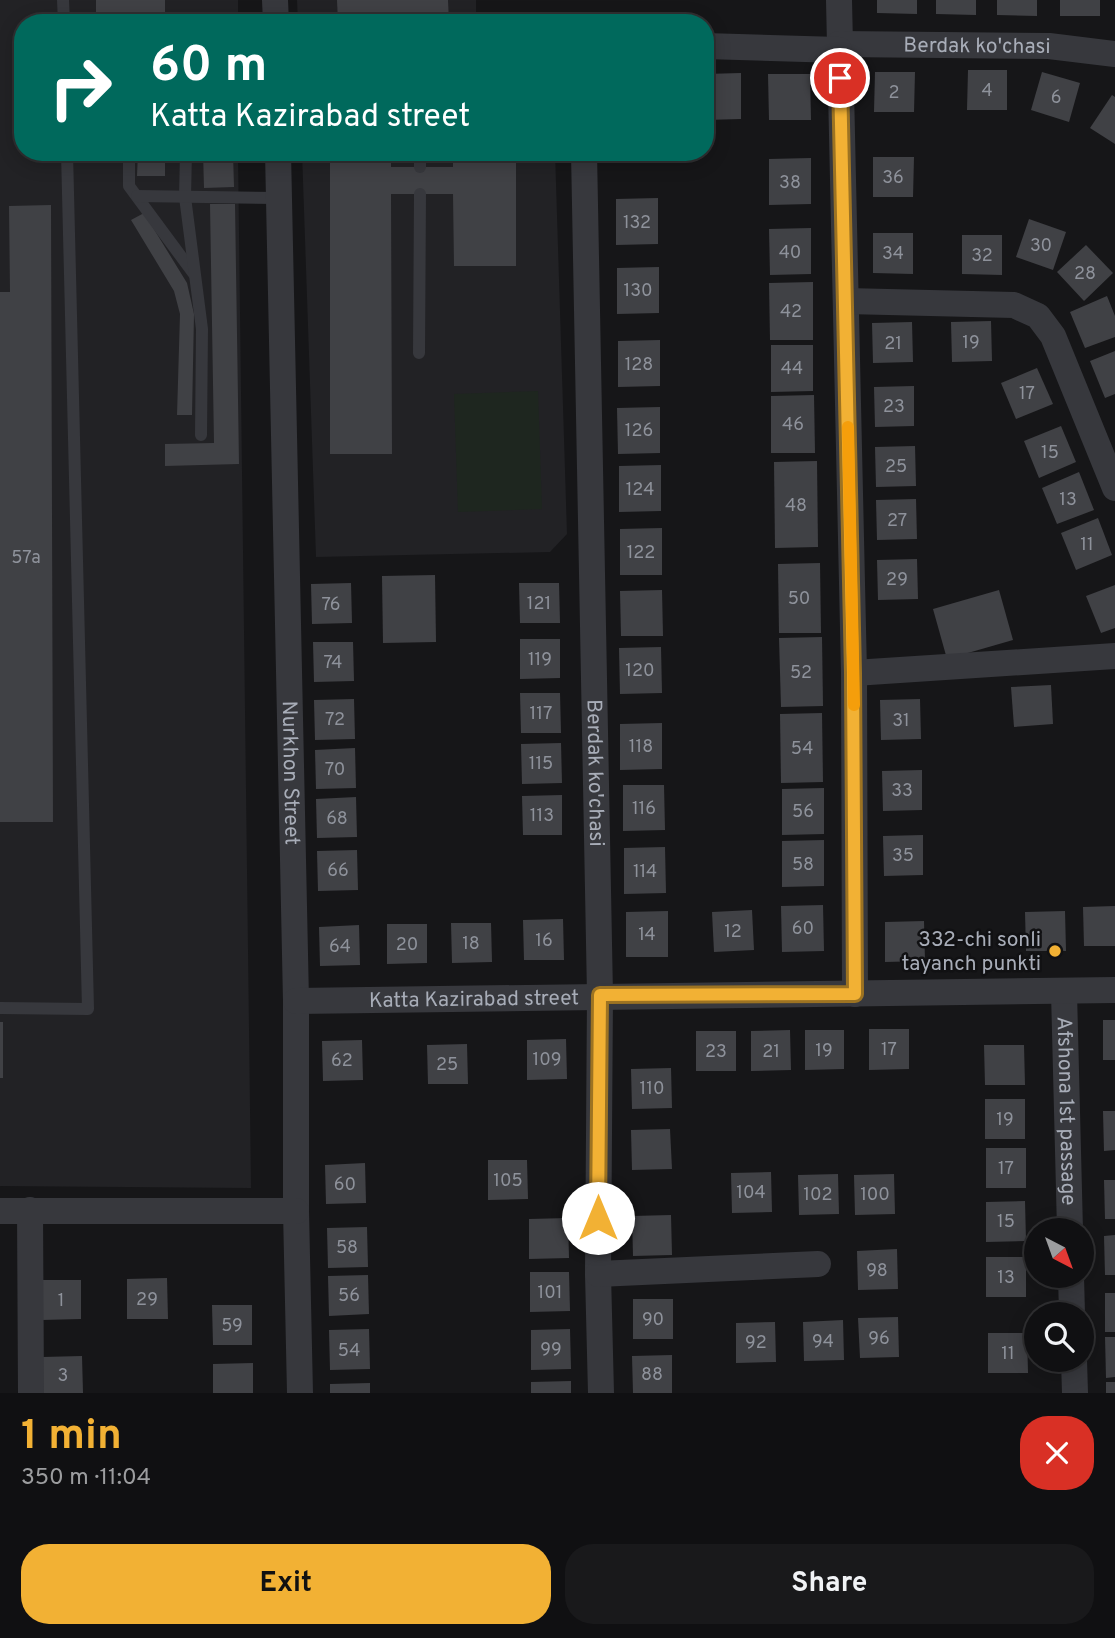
<!DOCTYPE html>
<meta charset="utf-8">
<style>
:root{--surface:#101012;--page:#19191b;--text:#f1f3f6;--muted:#9c9d9f;--line:#303032;--accent:#f2b134}
body{margin:0;font-family:Overpass,sans-serif;background:var(--page);color:var(--text);height:100vh;display:flex;flex-direction:column;font-size:26px;white-space:nowrap}
*{box-sizing:border-box;margin:0}
p{font-size:23px;color:var(--muted)}
.icon{flex:none;width:38px;height:38px;fill:none;stroke:currentColor;stroke-width:2;stroke-linecap:round;stroke-linejoin:round}
.map{position:relative;height:1393px;overflow:hidden}
.details{display:flex;flex-direction:column;background:var(--surface);flex:1}
.details>*{flex:none}
.guide{position:absolute;left:14px;top:14px;width:700px;height:147px;border-radius:28px;box-shadow:0 4px 18px #0003,0 0 0 2px var(--line);background:#00695c;color:#fff;overflow:hidden}
.needle{width:46px;rotate:139deg}
.buttons{position:absolute;left:1024px;top:1218px;display:grid;gap:14px}
.buttons a{display:grid;place-items:center;width:70px;height:70px;border-radius:50%;background:var(--surface);box-shadow:0 4px 18px #0003,0 0 0 2px var(--line);font-size:35px}
.pin{position:absolute;display:grid;place-items:center;width:60px;height:60px;color:#fff;margin:-30px;border:4px solid #fff;border-radius:50%;box-shadow:0 2px 7px #0007}
.me{position:absolute;width:77px;margin:-38px;rotate:0deg;stroke-linejoin:round;filter:drop-shadow(0 0 5px #0008)}
.turn{display:flex;align-items:center;gap:24px;height:147px;padding:0 21px;font-size:32px}
.turn .icon{width:91px;height:91px;stroke-width:2.5}
.turn b{display:block;font-size:49px;line-height:60px}
.round{display:grid;place-items:center;flex:none;width:74px;height:74px;border-radius:28px;background:var(--page)}
.head{display:flex;align-items:center;justify-content:space-between;height:119px;padding:0 21px}
h1{font-size:42px;font-weight:700;line-height:52px;color:var(--accent)}
.action{display:flex;gap:14px;margin-top:auto;padding:14px 21px}
.action a{flex:1;height:80px;border-radius:28px;background:var(--accent);color:#111;font-size:28px;font-weight:700;line-height:80px;text-align:center}
.action a+a{background:var(--page);color:var(--text)}
.map>svg:first-child{display:block}
.built{fill:#222225}
.green{fill:#1e261f}
.building{fill:#404145}
.lines{fill:none;stroke-linecap:round;stroke-linejoin:round}
.lane{stroke:#37383d;stroke-width:12}
.street{stroke:#37383d;stroke-width:26}
.route-casing{stroke:#9d7322;stroke-width:18}
.route{stroke:#f2b134;stroke-width:12}
.slow{stroke:#f59e0b;stroke-width:12}
.poi-dot{fill:#f2b134;stroke:#111113;stroke-width:2.5}
.labels{text-anchor:middle;stroke-width:5;stroke-linejoin:round;paint-order:stroke}
.number-label{font-size:18px;fill:#8e929b}
.street-label{font-size:21px;fill:#a8adb8;stroke:#111113}
.poi-label{font-size:21px;fill:#a8adb8;stroke:#111113;text-anchor:end}
</style>
<div class="map">
<svg width="1115" height="1393" viewBox="0 0 1115 1393">
<rect width="100%" height="100%" fill="#161618"/>
<!-- built -->
<g class="built">
<polygon points="0,0 238,0 238,23 23,23 23,152 238,152 251,1188 0,1186"/>
<polygon points="297,0 476,0 476,18 551,17 551,23 298,23"/>
<polygon points="302,152 555,152 567,534 550,552 316,557"/>
</g>
<!-- green -->
<polygon class="green" points="538,391 542,509 458,512 454,394"/>
<!-- building -->
<g class="building">
<rect x="96" y="0" width="69" height="23"/>
<polygon points="337,0 448,0 449,23 338,23"/>
<polygon points="877,0 917,0 917,14 877,13"/>
<polygon points="936,0 976,0 976,15 936,14"/>
<polygon points="997,0 1037,0 1037,16 997,15"/>
<rect x="1060" y="0" width="40" height="16"/>
<polygon points="968,70 1007,70 1007,110 967,110"/>
<polygon points="875,72 915,72 914,112 874,112"/>
<polygon points="1042,72 1080,83 1069,122 1031,110"/>
<polygon points="741,73 741,119 705,120 705,74"/>
<polygon points="768,74 810,74 811,120 769,120"/>
<polygon points="1112,95 1115,97 1115,144 1090,128"/>
<polygon points="138,152 165,152 165,176 137,176"/>
<polygon points="203,152 233,152 234,187 204,188"/>
<polygon points="330,152 391,152 391,167 453,167 453,152 516,152 516,266 454,266 453,194 391,194 392,454 330,454"/>
<polygon points="873,157 914,157 913,197 873,197"/>
<polygon points="811,158 811,204 769,205 769,159"/>
<polygon points="658,198 658,244 616,245 616,199"/>
<polygon points="210,204 235,204 239,464 165,466 165,444 214,443"/>
<polygon points="51,205 53,822 0,822 0,292 10,292 9,206"/>
<polygon points="144,213 187,283 194,314 192,415 177,415 180,314 174,291 131,220"/>
<polygon points="1029,219 1066,232 1053,270 1016,257"/>
<polygon points="811,228 811,274 770,275 769,229"/>
<polygon points="873,233 913,233 913,274 873,273"/>
<polygon points="962,235 1002,235 1002,275 962,274"/>
<polygon points="1086,245 1113,273 1084,301 1057,272"/>
<polygon points="659,267 659,313 617,314 617,268"/>
<polygon points="813,282 813,340 770,340 769,283"/>
<polygon points="1107,296 1115,316 1115,337 1085,348 1070,312"/>
<polygon points="991,321 992,361 952,362 951,322"/>
<polygon points="912,322 913,362 873,363 872,323"/>
<polygon points="660,340 660,386 618,387 618,341"/>
<polygon points="771,345 813,345 813,391 771,392"/>
<polygon points="1115,351 1115,394 1105,398 1090,361"/>
<polygon points="1037,368 1053,404 1016,419 1001,383"/>
<polygon points="914,386 914,426 875,427 874,387"/>
<polygon points="814,395 815,453 771,453 771,396"/>
<polygon points="660,407 660,453 618,454 617,408"/>
<polygon points="1061,426 1076,462 1039,478 1024,441"/>
<polygon points="915,446 916,486 876,487 875,447"/>
<polygon points="817,461 818,547 775,548 774,462"/>
<polygon points="661,465 661,511 619,512 619,466"/>
<polygon points="1079,472 1094,510 1057,524 1042,488"/>
<polygon points="916,499 917,539 877,540 876,500"/>
<polygon points="1098,518 1112,555 1076,570 1061,533"/>
<polygon points="662,528 662,575 620,575 620,529"/>
<polygon points="917,559 918,599 878,600 877,560"/>
<polygon points="820,563 821,633 779,633 778,564"/>
<polygon points="435,575 436,642 383,643 382,576"/>
<polygon points="351,583 352,623 312,624 311,584"/>
<polygon points="519,583 559,583 560,623 520,623"/>
<polygon points="1115,585 1115,628 1101,633 1086,596"/>
<polygon points="662,590 663,636 621,636 620,591"/>
<polygon points="999,590 1013,640 947,659 933,609"/>
<polygon points="822,637 823,706 781,707 779,638"/>
<polygon points="520,639 560,639 560,678 520,679"/>
<polygon points="313,642 353,642 354,681 314,682"/>
<polygon points="661,647 662,693 620,694 619,648"/>
<polygon points="1051,685 1053,724 1014,727 1011,687"/>
<polygon points="520,693 560,693 561,733 521,733"/>
<polygon points="354,699 355,739 315,740 314,700"/>
<polygon points="920,699 921,739 881,740 880,700"/>
<polygon points="822,713 823,782 781,783 780,714"/>
<polygon points="662,723 662,769 620,770 620,724"/>
<polygon points="561,743 562,783 522,784 521,744"/>
<polygon points="355,748 356,788 316,789 315,750"/>
<polygon points="922,770 922,810 883,811 882,771"/>
<polygon points="623,785 664,785 665,830 623,831"/>
<polygon points="824,788 824,834 782,835 782,789"/>
<polygon points="562,795 562,835 523,835 522,796"/>
<polygon points="356,797 357,837 317,838 316,799"/>
<polygon points="923,835 923,875 884,876 883,836"/>
<polygon points="824,840 824,886 782,887 782,841"/>
<polygon points="665,847 666,893 624,894 624,848"/>
<polygon points="357,850 358,890 318,891 317,851"/>
<polygon points="823,905 824,951 782,952 781,906"/>
<polygon points="1115,906 1115,946 1084,946 1083,907"/>
<polygon points="752,910 754,950 714,952 712,912"/>
<polygon points="668,911 668,957 626,957 626,912"/>
<polygon points="1065,911 1066,951 1026,951 1025,912"/>
<polygon points="563,919 564,960 524,960 523,920"/>
<polygon points="924,921 925,961 885,962 885,922"/>
<polygon points="451,923 491,923 492,962 452,963"/>
<polygon points="387,924 427,924 427,963 387,964"/>
<polygon points="359,925 360,965 320,966 319,927"/>
<rect x="1103" y="1020" width="12" height="40"/>
<rect x="0" y="1022" width="3" height="56"/>
<polygon points="869,1029 909,1029 909,1069 869,1070"/>
<polygon points="790,1030 791,1070 751,1071 751,1031"/>
<polygon points="805,1030 844,1030 844,1069 805,1070"/>
<rect x="696" y="1031" width="40" height="40"/>
<polygon points="566,1039 567,1079 527,1080 527,1040"/>
<polygon points="362,1040 363,1080 323,1081 322,1041"/>
<polygon points="467,1044 468,1084 428,1084 427,1045"/>
<polygon points="984,1045 1024,1045 1025,1085 985,1085"/>
<polygon points="671,1068 672,1108 632,1109 631,1069"/>
<rect x="985" y="1099" width="40" height="40"/>
<polygon points="1103,1111 1115,1111 1115,1150 1104,1151"/>
<polygon points="670,1129 672,1169 632,1170 631,1130"/>
<rect x="986" y="1148" width="40" height="40"/>
<polygon points="488,1160 527,1160 528,1199 488,1200"/>
<polygon points="365,1163 366,1203 326,1204 325,1165"/>
<polygon points="771,1172 772,1212 732,1213 731,1173"/>
<polygon points="838,1174 839,1214 799,1215 798,1175"/>
<polygon points="894,1174 895,1214 855,1215 854,1175"/>
<polygon points="1104,1180 1115,1180 1115,1219 1105,1219"/>
<polygon points="1025,1201 1026,1241 986,1242 986,1202"/>
<polygon points="671,1215 672,1255 633,1256 632,1216"/>
<polygon points="568,1218 569,1258 529,1259 529,1219"/>
<polygon points="367,1227 368,1267 328,1268 327,1228"/>
<polygon points="1115,1235 1115,1275 1105,1275 1104,1236"/>
<polygon points="897,1249 898,1289 858,1290 857,1251"/>
<rect x="986" y="1257" width="40" height="40"/>
<polygon points="530,1272 569,1272 570,1311 530,1312"/>
<polygon points="368,1275 369,1314 329,1316 328,1276"/>
<polygon points="167,1278 168,1319 127,1319 127,1279"/>
<polygon points="41,1280 81,1280 81,1319 42,1320"/>
<rect x="1105" y="1293" width="10" height="39"/>
<rect x="633" y="1299" width="40" height="40"/>
<polygon points="212,1305 252,1305 252,1345 213,1345"/>
<polygon points="898,1317 899,1357 860,1358 858,1318"/>
<polygon points="843,1320 844,1360 804,1361 803,1322"/>
<polygon points="775,1322 776,1362 736,1363 736,1323"/>
<polygon points="369,1329 370,1369 330,1370 329,1330"/>
<polygon points="570,1329 571,1369 531,1370 531,1330"/>
<polygon points="988,1333 1027,1333 1028,1373 988,1373"/>
<polygon points="1105,1337 1115,1337 1115,1377 1106,1378"/>
<polygon points="672,1355 672,1393 633,1393 632,1356"/>
<polygon points="82,1356 83,1393 43,1393 42,1357"/>
<polygon points="253,1363 253,1393 213,1393 213,1364"/>
<polygon points="571,1381 571,1393 531,1393 531,1382"/>
<rect x="1106" y="1382" width="9" height="11"/>
<polygon points="370,1383 370,1393 330,1393 330,1384"/>
</g>
<g class="lines">
<!-- lane -->
<g class="lane">
<polyline points="63,0 64,23"/>
<polyline points="129,152 129,186 194,274"/>
<polyline points="186,152 185,197 202,329 201,435"/>
<polyline points="420,167 420,152"/>
<polyline points="137,196 278,198"/>
<polyline points="419,353 420,194"/>
<polyline points="0,1008 88,1009 67,152"/>
</g>
<!-- street -->
<g class="street">
<polyline points="275,0 276,23"/>
<polyline points="839,0 854,673 855,994"/>
<path id="s1" d="M 839,44 L 1049,46 L 1115,54"/>
<polyline points="705,46 839,50"/>
<path id="s2" d="M 278,152 L 296,1001 L 296,1211 L 300,1393"/>
<path id="s3" d="M 584,152 L 600,995 L 598,1274 L 601,1393"/>
<polyline points="846,301 1014,305 1038,316 1053,336 1115,488"/>
<polyline points="854,673 1115,656"/>
<path id="s4" d="M 1064,992 L 1070,1230"/>
<path id="s5" d="M 296,1001 L 1115,990"/>
<polyline points="30,1210 31,1393"/>
<polyline points="0,1211 296,1211"/>
<polyline points="598,1274 818,1264"/>
<polyline points="1071,1276 1072,1314"/>
<polyline points="1074,1360 1075,1393"/>
</g>
</g>
<g class="lines">
<defs>
<polyline id="route" points="598,1218 600,995 855,994 853,673 840,78"/>
</defs>
<!-- route casing -->
<use href="#route" class="route-casing"/>
<!-- route -->
<use href="#route" class="route"/>
<!-- slow -->
<polyline class="slow" points="848,427 854,705"/>
</g>
<!-- markers -->
<circle class="poi-dot" cx="1055" cy="951" r="7"/>
<g class="labels">
<!-- number labels -->
<g class="number-label">
<text x="987" y="96">4</text>
<text x="894" y="98">2</text>
<text x="1056" y="103">6</text>
<text x="893" y="183">36</text>
<text x="790" y="188">38</text>
<text x="637" y="228">132</text>
<text x="1041" y="251">30</text>
<text x="790" y="258">40</text>
<text x="893" y="259">34</text>
<text x="982" y="261">32</text>
<text x="1085" y="279">28</text>
<text x="638" y="296">130</text>
<text x="791" y="317">42</text>
<text x="971" y="348">19</text>
<text x="893" y="349">21</text>
<text x="639" y="370">128</text>
<text x="792" y="374">44</text>
<text x="1027" y="399">17</text>
<text x="894" y="412">23</text>
<text x="793" y="430">46</text>
<text x="639" y="436">126</text>
<text x="1050" y="458">15</text>
<text x="896" y="472">25</text>
<text x="640" y="495">124</text>
<text x="1068" y="505">13</text>
<text x="796" y="511">48</text>
<text x="897" y="526">27</text>
<text x="1087" y="550">11</text>
<text x="641" y="558">122</text>
<text x="26" y="563">57а</text>
<text x="897" y="585">29</text>
<text x="799" y="604">50</text>
<text x="539" y="609">121</text>
<text x="331" y="610">76</text>
<text x="540" y="665">119</text>
<text x="333" y="668">74</text>
<text x="640" y="676">120</text>
<text x="801" y="678">52</text>
<text x="541" y="719">117</text>
<text x="335" y="725">72</text>
<text x="901" y="726">31</text>
<text x="641" y="752">118</text>
<text x="802" y="754">54</text>
<text x="541" y="769">115</text>
<text x="335" y="775">70</text>
<text x="902" y="796">33</text>
<text x="644" y="814">116</text>
<text x="803" y="817">56</text>
<text x="542" y="821">113</text>
<text x="337" y="824">68</text>
<text x="903" y="861">35</text>
<text x="803" y="870">58</text>
<text x="338" y="876">66</text>
<text x="645" y="877">114</text>
<text x="803" y="934">60</text>
<text x="733" y="937">12</text>
<text x="647" y="940">14</text>
<text x="544" y="946">16</text>
<text x="471" y="949">18</text>
<text x="407" y="950">20</text>
<text x="340" y="952">64</text>
<text x="889" y="1055">17</text>
<text x="824" y="1056">19</text>
<text x="716" y="1057">23</text>
<text x="771" y="1057">21</text>
<text x="547" y="1065">109</text>
<text x="342" y="1066">62</text>
<text x="447" y="1070">25</text>
<text x="652" y="1094">110</text>
<text x="1005" y="1125">19</text>
<text x="1006" y="1174">17</text>
<text x="508" y="1186">105</text>
<text x="345" y="1190">60</text>
<text x="751" y="1198">104</text>
<text x="818" y="1200">102</text>
<text x="875" y="1200">100</text>
<text x="1006" y="1227">15</text>
<text x="347" y="1253">58</text>
<text x="877" y="1276">98</text>
<text x="1006" y="1283">13</text>
<text x="550" y="1298">101</text>
<text x="349" y="1301">56</text>
<text x="147" y="1305">29</text>
<text x="61" y="1306">1</text>
<text x="653" y="1325">90</text>
<text x="232" y="1331">59</text>
<text x="879" y="1344">96</text>
<text x="823" y="1347">94</text>
<text x="756" y="1348">92</text>
<text x="551" y="1355">99</text>
<text x="349" y="1356">54</text>
<text x="1008" y="1359">11</text>
<text x="652" y="1380">88</text>
<text x="63" y="1381">3</text>
</g>
<!-- street labels -->
<g class="street-label">
<text dy="7" stroke="none"><textPath href="#s1" startOffset="138">Berdak ko'chasi</textPath></text>
<text dy="7" stroke="none"><textPath href="#s2" startOffset="621">Nurkhon Street</textPath></text>
<text dy="7" stroke="none"><textPath href="#s3" startOffset="621">Berdak ko'chasi</textPath></text>
<text dy="7" stroke="none"><textPath href="#s5" startOffset="178">Katta Kazirabad street</textPath></text>
<text dy="7" stroke="none"><textPath href="#s4" startOffset="119">Afshona 1st passage</textPath></text>
</g>
<!-- poi labels -->
<g class="poi-label">
<text x="1041" y="946">332-chi sonli<tspan x="1041" dy="24">tayanch punkti</tspan></text>
</g>
</g>
</svg>
<div class="buttons">
<a><svg class="needle" viewBox="-14 -14 28 28"><path d="M0-13l5 13h-10z" fill="#e53935"/><path d="M0 13l5-13h-10z" fill="#9c9d9f"/></svg></a>
<a><svg class="icon" aria-label="search" viewBox="0 0 24 24"><circle cx="10" cy="10" r="6"/><path d="M15 15l6 6"/></svg></a>
</div>
<div class="pin" style="left:840px;top:78px;background:#d93025"><svg class="icon" aria-label="arrive" viewBox="0 0 24 24"><path d="M6 21V4h12l-3 4 3 4H6"/></svg></div>
<svg class="me" style="left:598px;top:1218px" viewBox="-20 -20 40 40"><circle r="19" fill="#fff"/><path d="M0-13L10 11 0 6-10 11z" fill="#f2b134"/></svg>
<div class="guide">
<div class="turn"><svg class="icon" aria-label="right" viewBox="0 0 24 24"><path d="M7 20v-9h11M14 6l5 5-5 5"/></svg><div><b>60 m</b>Katta Kazirabad street</div></div>
</div>
</div>
<section class="details">
<div class="head"><div><h1>1 min</h1><p>350 m · 11:04</p></div><a class="round" style="background:#d93025;color:#fff"><svg class="icon" aria-label="close" viewBox="0 0 24 24"><path d="M6 6l12 12M18 6L6 18"/></svg></a></div>
<div class="action"><a>Exit</a><a>Share</a></div>
</section>
